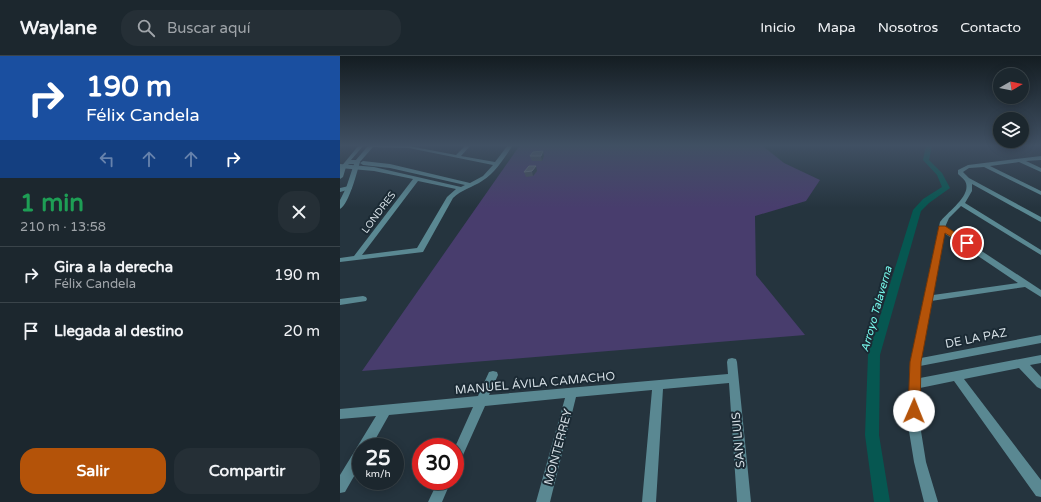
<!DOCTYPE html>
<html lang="es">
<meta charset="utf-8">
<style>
:root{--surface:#1c272e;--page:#252f36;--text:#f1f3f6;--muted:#a0a5aa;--line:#3a444a;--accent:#b45309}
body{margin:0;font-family:"Varela Round",sans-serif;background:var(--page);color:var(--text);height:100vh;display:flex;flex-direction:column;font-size:15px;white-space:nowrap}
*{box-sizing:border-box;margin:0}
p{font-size:13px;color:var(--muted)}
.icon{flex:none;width:22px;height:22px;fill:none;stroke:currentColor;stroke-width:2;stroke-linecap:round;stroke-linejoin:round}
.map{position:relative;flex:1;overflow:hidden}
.details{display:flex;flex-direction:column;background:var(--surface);width:340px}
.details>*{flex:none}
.banner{background:#1a4fa0;color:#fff;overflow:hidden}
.needle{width:26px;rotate:81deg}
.tools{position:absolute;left:653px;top:12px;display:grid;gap:8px}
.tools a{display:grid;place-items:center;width:36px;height:36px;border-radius:50%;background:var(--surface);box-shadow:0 2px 10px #0003,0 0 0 1px var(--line);font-size:20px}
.speed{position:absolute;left:12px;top:382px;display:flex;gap:8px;font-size:20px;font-weight:700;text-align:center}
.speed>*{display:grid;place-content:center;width:52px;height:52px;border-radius:50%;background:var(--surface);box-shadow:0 2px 10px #0003,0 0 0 1px var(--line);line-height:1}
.speed small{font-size:10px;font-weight:400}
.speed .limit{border:6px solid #d22;background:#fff;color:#111}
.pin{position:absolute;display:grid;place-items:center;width:34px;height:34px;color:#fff;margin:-17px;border:2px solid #fff;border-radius:50%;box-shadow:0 1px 4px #0007}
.me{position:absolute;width:44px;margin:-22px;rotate:1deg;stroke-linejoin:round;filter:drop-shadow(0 0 3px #0008)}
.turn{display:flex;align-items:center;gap:14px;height:84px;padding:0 20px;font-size:18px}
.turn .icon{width:52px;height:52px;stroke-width:2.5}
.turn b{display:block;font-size:28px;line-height:34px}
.lanes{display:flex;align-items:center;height:38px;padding:0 20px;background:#0003;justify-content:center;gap:20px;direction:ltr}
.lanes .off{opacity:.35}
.round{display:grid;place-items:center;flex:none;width:42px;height:42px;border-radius:16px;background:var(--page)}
.summary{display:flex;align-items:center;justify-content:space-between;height:68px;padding:0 20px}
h1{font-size:24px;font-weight:700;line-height:30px;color:#1e9e55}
.cta{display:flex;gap:8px;margin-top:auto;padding:8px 20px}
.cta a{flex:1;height:46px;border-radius:16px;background:var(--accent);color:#fff;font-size:16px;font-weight:700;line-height:46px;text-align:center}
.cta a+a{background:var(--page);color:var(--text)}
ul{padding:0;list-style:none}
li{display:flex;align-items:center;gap:12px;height:56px;padding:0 20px;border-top:1px solid var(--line)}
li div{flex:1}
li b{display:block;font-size:15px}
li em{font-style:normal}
header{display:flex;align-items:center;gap:24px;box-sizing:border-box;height:56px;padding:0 20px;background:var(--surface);border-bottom:1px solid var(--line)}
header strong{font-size:19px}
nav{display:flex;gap:22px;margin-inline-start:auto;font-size:14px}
.search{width:280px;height:36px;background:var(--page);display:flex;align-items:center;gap:10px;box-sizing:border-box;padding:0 14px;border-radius:16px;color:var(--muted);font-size:15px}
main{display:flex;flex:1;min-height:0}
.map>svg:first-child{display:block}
.green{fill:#483d6d}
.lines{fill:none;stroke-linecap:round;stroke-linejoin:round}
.canal{fill:#065751;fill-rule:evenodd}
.minor{fill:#5a8892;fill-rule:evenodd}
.tertiary{fill:#5a8892;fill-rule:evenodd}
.wall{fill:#484e5c}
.shaded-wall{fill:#333d4a}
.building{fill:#575d6b;stroke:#6a727e}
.route{fill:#b45309;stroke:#753606}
.labels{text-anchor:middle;stroke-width:4;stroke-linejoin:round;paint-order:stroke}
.street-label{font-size:10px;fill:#d4dee4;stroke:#1b2a34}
.water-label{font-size:11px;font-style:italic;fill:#78faed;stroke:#1b2a34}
.near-street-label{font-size:12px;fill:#d4dee4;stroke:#1b2a34}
</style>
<header>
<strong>Waylane</strong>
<div class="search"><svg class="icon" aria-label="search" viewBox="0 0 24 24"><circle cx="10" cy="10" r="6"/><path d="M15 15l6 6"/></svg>Buscar aquí</div>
<nav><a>Inicio</a><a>Mapa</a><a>Nosotros</a><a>Contacto</a></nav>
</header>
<main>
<section class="details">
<div class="banner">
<div class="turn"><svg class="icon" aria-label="right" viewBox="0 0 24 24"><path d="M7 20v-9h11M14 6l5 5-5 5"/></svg><div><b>190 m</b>Félix Candela</div></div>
<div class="lanes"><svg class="icon off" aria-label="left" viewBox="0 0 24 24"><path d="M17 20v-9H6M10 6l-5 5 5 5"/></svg><svg class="icon off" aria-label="ahead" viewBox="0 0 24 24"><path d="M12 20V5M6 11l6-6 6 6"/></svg><svg class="icon off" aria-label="ahead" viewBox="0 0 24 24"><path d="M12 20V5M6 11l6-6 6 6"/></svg><svg class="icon" aria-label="right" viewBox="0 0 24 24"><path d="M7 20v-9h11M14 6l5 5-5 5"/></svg></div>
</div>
<div class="summary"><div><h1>1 min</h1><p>210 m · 13:58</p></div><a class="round"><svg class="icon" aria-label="close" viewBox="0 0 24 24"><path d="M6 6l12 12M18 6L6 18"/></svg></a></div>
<ul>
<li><svg class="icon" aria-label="right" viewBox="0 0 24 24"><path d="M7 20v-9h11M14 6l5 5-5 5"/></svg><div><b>Gira a la derecha</b><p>Félix Candela</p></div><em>190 m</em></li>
<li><svg class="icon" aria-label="arrive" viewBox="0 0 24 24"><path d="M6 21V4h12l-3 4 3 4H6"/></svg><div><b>Llegada al destino</b></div><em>20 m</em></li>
</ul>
<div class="cta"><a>Salir</a><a>Compartir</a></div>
</section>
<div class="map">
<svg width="701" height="446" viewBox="0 0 701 446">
<rect width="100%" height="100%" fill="#25343e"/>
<!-- green -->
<polygon class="green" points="180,89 425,89 424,91 444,107 480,124 466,145 415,160 416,219 465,279 22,315"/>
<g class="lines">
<!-- canal -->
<polygon class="canal" points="586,89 592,89 589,104 602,117 610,132 589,147 581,155 540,299 539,379 550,446 534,446 525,379 528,299 573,154 583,143 602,131 597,119 583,104"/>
<!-- minor -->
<g class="minor">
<path d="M 27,89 L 69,90 L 116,99 L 126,89 L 131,89 L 121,100 L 155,106 L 168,89 L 173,89 C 164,102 156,116 142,125 C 133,131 121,134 113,142 L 83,196 L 0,206 L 0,202 L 14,200 L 73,123 L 34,115 L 0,112 L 0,108 L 34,111 L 121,131 L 125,129 L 50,112 L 23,109 L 20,107 L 23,105 L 50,108 L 130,127 L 143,120 L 153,109 L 69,92 L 33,91 L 19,107 L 15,107 L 15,105 L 28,90 ZM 78,125 L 116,133 L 107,141 L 77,192 L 22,199 Z"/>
<path d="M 701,100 L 701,104 L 686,105 L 701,112 L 701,116 L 679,106 L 650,110 L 701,135 L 701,139 L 644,111 L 629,112 L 623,116 L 629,122 L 701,161 L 701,166 L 699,165 L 632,128 L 632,135 L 625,147 L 701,194 L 701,199 L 621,150 L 609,162 L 605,171 L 701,234 L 701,241 L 685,231 L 591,245 L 581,302 L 701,279 L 701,287 L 580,310 L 580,322 L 701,299 L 701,307 L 690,309 L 701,321 L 701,333 L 697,331 L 679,312 L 624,323 L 701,424 L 701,441 L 696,440 L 614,325 L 580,332 L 580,369 L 586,406 L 598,446 L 584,446 L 574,406 L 568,369 L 570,307 L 600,166 C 607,156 633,139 625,125 C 623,122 620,120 618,118 L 618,114 L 628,109 ZM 604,177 L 678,227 L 593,239 Z"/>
<polygon points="9,130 12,132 11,133 0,136 0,132"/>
<polygon points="23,240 26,241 27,243 26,245 0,249 0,243"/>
<polygon points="392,302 396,303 397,306 411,446 397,446 389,327 323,333 316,446 302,446 312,334 236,341 210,446 196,446 225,342 145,350 119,408 115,410 115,391 133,351 49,359 31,391 21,391 21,408 5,436 0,437 0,419 36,360 0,363 0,353 138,340 149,316 153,315 157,316 158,319 149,339 388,318 387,306 388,303"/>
<polygon points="98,425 111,425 102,446 88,446"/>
</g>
<!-- tertiary -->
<path class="tertiary" d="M 19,89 L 24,89 L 11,104 L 17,104 L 20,106 C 17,116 9,148 0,153 L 0,144 L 6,132 L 14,108 L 9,108 L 6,111 L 3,121 L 0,123 L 0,112 Z"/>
</g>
<!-- wall -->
<g class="wall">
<polygon points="203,95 204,100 202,105 192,105 190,100"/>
<polygon points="197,115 193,120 186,121 184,116"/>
</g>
<!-- shaded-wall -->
<g class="shaded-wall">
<polygon points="203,95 204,100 202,105 201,100"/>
<polygon points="196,110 197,115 193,120 192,115"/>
</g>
<!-- building -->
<g class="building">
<polygon points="203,95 201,100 190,100 193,96"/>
<polygon points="189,110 196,110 192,115 184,116"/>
</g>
<!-- sky -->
<linearGradient id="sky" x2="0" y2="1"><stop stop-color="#141d22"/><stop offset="0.59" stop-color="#405063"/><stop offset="1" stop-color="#405063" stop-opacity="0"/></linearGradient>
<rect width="701" height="152" fill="url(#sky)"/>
<!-- route -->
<polygon class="route" points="599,170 605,170 631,187 627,190 624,189 605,177 581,306 580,355 578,359 574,361 569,359 568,355 570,306"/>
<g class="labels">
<!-- street labels -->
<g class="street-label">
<text transform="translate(38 156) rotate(-53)" y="4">LONDRES</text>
</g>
<!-- water labels -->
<g class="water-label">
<text transform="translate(536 253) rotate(-74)" y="4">Arroyo Talaverna</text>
</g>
<!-- near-street labels -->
<g class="near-street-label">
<text transform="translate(636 282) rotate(-11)" y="4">DE LA PAZ</text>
<text transform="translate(195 327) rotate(-5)" y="4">MANUEL ÁVILA CAMACHO</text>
<text transform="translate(398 384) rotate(-95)" y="4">SAN LUIS</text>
<text transform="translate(218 391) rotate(-75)" y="4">MONTERREY</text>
</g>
</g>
</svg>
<div class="tools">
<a><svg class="needle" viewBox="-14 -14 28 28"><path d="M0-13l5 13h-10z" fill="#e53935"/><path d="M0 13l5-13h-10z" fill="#a0a5aa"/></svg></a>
<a><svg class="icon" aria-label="layers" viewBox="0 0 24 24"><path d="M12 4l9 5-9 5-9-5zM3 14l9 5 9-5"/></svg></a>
</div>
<div class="speed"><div>25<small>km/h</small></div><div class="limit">30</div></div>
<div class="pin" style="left:627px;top:187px;background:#d93025"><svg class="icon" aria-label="arrive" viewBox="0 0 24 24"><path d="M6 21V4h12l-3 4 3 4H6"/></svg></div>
<svg class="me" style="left:574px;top:355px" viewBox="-20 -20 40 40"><circle r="19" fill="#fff"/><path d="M0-13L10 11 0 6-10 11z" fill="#b45309"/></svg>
</div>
</main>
